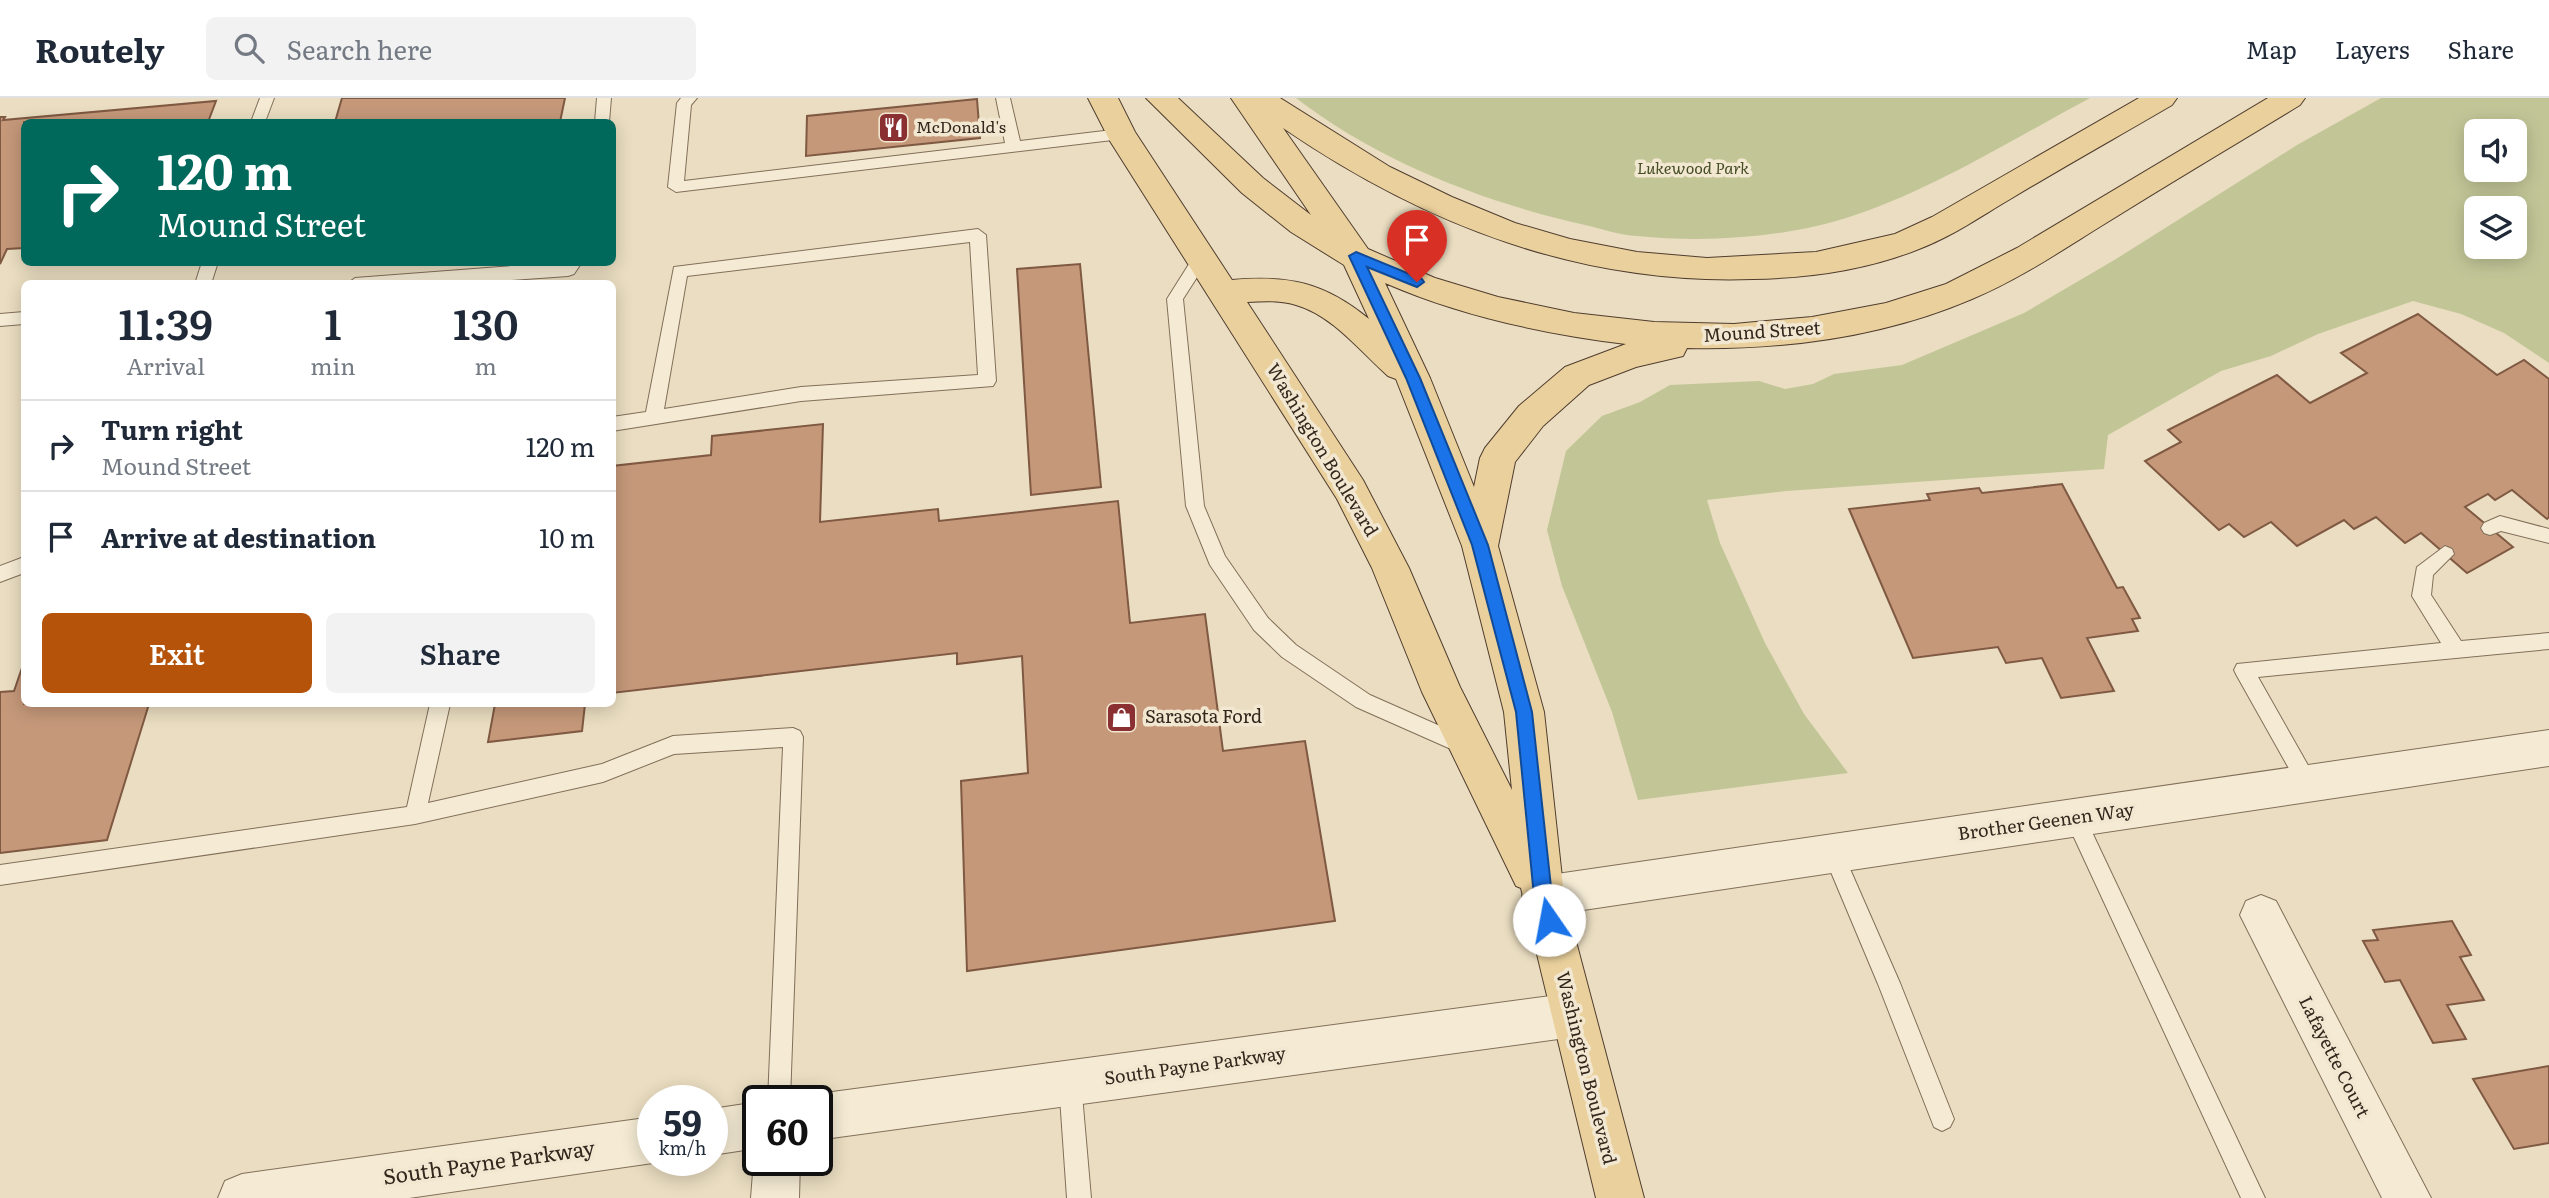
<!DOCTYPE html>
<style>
:root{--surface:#fff;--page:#f2f2f3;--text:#1f2937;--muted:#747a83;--line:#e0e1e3;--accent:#b45309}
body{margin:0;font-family:Literata,serif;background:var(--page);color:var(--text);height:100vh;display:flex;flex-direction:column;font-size:26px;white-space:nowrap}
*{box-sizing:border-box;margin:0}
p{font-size:23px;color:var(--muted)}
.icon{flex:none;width:38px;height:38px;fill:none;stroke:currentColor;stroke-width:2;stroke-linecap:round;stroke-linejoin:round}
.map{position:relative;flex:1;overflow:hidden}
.sheet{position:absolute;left:21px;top:182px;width:595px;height:427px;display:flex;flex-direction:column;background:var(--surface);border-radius:10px;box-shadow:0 4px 18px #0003}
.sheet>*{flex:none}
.guide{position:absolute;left:21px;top:21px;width:595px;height:147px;border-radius:10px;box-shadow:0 4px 18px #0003;background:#00695c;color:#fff;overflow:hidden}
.fabs{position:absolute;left:2464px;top:21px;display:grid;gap:14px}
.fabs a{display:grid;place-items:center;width:63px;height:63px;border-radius:10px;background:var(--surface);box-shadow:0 4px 18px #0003;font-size:35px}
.speed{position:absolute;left:637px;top:987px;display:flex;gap:14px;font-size:35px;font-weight:700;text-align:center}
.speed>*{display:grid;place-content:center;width:91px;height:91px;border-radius:50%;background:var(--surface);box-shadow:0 4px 18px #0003;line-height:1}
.speed small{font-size:18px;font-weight:400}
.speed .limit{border:4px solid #111;border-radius:10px;background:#fff;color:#111}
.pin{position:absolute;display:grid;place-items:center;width:60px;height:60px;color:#fff;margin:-72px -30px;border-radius:50% 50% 50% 0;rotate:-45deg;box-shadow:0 0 7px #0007}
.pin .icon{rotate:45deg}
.me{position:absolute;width:77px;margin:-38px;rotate:348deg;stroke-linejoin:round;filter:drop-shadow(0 0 5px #0008)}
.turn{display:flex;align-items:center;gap:24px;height:147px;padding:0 21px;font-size:32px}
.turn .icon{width:91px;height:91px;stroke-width:2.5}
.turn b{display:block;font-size:49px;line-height:60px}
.eta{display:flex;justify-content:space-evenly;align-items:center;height:119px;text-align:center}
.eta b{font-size:42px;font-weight:600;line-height:49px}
.action{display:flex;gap:14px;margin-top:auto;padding:14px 21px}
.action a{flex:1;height:80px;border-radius:10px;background:var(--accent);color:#fff;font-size:28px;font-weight:600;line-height:80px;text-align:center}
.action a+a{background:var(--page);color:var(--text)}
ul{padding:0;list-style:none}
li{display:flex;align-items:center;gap:21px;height:91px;padding:0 21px;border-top:2px solid var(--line)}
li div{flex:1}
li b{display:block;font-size:26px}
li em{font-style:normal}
header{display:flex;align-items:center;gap:42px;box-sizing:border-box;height:98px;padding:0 35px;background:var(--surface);border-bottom:2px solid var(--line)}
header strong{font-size:33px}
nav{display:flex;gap:38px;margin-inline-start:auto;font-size:24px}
.search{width:490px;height:63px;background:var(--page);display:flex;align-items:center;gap:18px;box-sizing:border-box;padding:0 24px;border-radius:10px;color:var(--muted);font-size:26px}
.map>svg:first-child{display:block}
.green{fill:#c2c697;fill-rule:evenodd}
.building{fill:#c5987a;stroke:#7f5942;stroke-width:2}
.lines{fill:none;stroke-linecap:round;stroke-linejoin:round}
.service-casing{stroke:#826f5a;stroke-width:2}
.minor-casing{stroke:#826f5a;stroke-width:2}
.primary-casing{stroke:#503d2f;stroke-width:2}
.service{fill:#f5ebd4;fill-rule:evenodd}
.minor{fill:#f5ebd4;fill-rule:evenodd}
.primary{fill:#ead09c;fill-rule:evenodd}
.route{fill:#1a73e8;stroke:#114b97;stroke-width:2}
.labels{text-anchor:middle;stroke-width:7;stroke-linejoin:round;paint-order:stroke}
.far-poi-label{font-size:16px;fill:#33271d;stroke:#f2e7d0;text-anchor:start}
.far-park-label{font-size:16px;font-style:italic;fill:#444d26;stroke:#f2e7d0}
.street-label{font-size:18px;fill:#33271d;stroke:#f2e7d0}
.poi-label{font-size:18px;fill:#33271d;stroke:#f2e7d0;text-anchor:start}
.near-street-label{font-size:21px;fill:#33271d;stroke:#f2e7d0}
</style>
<header>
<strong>Routely</strong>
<div class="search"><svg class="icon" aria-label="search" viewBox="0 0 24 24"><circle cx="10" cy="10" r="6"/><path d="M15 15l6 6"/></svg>Search here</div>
<nav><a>Map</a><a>Layers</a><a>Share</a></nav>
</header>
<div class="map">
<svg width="2549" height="1100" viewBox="0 0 2549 1100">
<rect width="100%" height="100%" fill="#eaddc1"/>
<!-- green -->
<g class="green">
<path d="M 1296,0 L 2090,0 C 2017,39 1935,90 1858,116 C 1789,140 1709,145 1637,138 C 1620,137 1602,131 1585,127 C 1486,105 1377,63 1296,0 Z"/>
<path d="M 2381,0 L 2549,0 L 2549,265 L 2504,235 L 2461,216 L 2413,203 L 2318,236 L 2271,258 L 2221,273 L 2108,337 L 2104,371 L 1786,393 L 1707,402 L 1720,445 L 1765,545 L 1804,616 L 1848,675 L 1638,702 L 1612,614 L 1562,488 L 1547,432 L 1566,353 L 1602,318 L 1640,304 L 1670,287 L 1759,283 L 1785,291 L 1813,286 L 1834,276 L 1902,267 L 2024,215 L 2116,161 L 2297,47 ZM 2476,33 L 2515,33 L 2515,72 L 2476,72 ZM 2476,110 L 2515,110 L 2515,149 L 2476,149 Z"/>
</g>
<!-- building -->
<g class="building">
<polygon points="342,0 565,0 560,24 335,24"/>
<polygon points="977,1 980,40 806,58 807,18"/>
<polygon points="216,3 208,24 24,24 24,150 7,151 0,166 0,19 5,19 3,22"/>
<polygon points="1080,166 1101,389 1031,397 1017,171"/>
<polygon points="2418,216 2497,277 2524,262 2549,281 2549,419 2547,421 2512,392 2495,402 2488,396 2465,409 2513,449 2467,475 2421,435 2405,445 2376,419 2354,431 2344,422 2297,448 2271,424 2244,439 2229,426 2219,432 2145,363 2181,344 2168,332 2277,277 2310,305 2367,275 2341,255"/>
<polygon points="823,326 820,424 938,411 939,423 1118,403 1130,525 1205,516 1223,653 1305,643 1335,823 967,873 961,683 1028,675 1022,558 957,566 957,555 612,595 612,368 711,357 712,338"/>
<polygon points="2062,386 2117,490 2123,489 2140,520 2132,521 2138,533 2087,540 2114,593 2061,600 2042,560 2006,565 1998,549 1913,560 1849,411 1930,402 1927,396 1979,390 1982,395"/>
<polygon points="24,564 24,606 149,606 107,742 0,755 0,594 14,593"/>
<polygon points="495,606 585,606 582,633 488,644"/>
<polygon points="2452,823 2471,857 2460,859 2484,902 2447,907 2466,941 2433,945 2400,882 2385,884 2363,843 2378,842 2373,832"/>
<polygon points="2549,968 2549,1045 2514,1051 2473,981"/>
</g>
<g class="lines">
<defs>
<g id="service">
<polygon points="260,0 274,0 265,24 251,24"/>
<polygon points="597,0 611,0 609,24 595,24"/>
<polygon points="681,0 697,0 691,7 684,83 1005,45 996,0 1010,0 1020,43 1121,31 1129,36 1121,41 676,94 668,89 677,5"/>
<path d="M 978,131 L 986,137 L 996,283 L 993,288 L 801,303 L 612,333 L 612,319 L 646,314 L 674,169 ZM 970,144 L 978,277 L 801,289 L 664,311 L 687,178 Z"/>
<polygon points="1202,153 1210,159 1183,201 1204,408 1225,458 1268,520 1296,547 1370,597 1474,643 1477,649 1474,655 1467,658 1460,655 1356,609 1282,559 1254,532 1210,467 1186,408 1167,201 1196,155"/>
<polygon points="202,164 218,164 211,186 195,186"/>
<polygon points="565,164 582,164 574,176 568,178 452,186 347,186 355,180"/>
<polygon points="24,214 24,226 0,228 0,216"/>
<polygon points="2500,418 2549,431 2549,445 2501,433 2490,437 2484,435 2481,430 2484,425"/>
<polygon points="2445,448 2452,451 2454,456 2433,477 2431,497 2461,543 2549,535 2549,551 2258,579 2318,685 2315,692 2308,694 2301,692 2237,578 2234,572 2237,566 2441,545 2412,498 2417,469"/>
<polygon points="24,459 24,475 0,484 0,468"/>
<polygon points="430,606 450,606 428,705 602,666 673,638 793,630 800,633 803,639 790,1003 768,1003 783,649 674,656 603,684 415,726 0,787 0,767 407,709"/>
<polygon points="2075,711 2082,713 2265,1100 2241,1100 2065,720 2068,713"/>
<polygon points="1833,745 1840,748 1843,755 1900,885 1954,1021 1950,1029 1942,1033 1934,1029 1878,886 1823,755 1826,748"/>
<polygon points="1070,974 1078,977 1081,985 1091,1100 1067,1100 1059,985 1062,977"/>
</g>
<g id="minor">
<polygon points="2549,632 2549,668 1543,818 1528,812 1522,798 1528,784 1543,778"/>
<polygon points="2261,797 2276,803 2431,1100 2382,1100 2240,817 2246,803"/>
<polygon points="1573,895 1589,901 1595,917 1589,933 1573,939 817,1042 817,1003 801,1003 817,996"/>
<polygon points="758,1004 758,1050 712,1057 712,1011"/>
<polygon points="653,1019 653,1062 660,1062 653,1065 409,1100 218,1100 225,1083 242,1076"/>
<polygon points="758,1052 758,1062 800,1062 799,1100 751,1100 754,1062"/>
</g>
<path id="primary" d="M 1088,0 L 1118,0 L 1135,34 L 1232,182 C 1288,177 1324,184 1369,221 L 1344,167 L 1291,134 L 1242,95 L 1146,0 L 1178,0 L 1263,80 L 1311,117 L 1231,0 L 1280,0 L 1390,69 L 1452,99 L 1515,125 L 1570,141 L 1637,154 L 1707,160 L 1816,154 L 1895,136 L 1932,119 L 2139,0 L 2177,0 L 2172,7 C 2119,38 2065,68 2012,100 C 1981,118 1953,138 1919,151 C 1867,172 1810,180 1753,181 C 1580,187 1425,127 1283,30 L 1368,151 L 1435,180 L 1498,199 L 1574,215 L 1654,224 L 1734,226 L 1812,219 L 1886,205 L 1946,186 L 2017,150 L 2268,0 L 2305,0 L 2300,7 C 2236,46 2170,85 2106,125 C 2062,152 2020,181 1972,201 C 1883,239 1784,252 1687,250 L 1683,258 L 1636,269 L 1589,287 L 1543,328 L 1515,364 L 1498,448 L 1544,614 L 1564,798 L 1644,1100 L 1596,1100 L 1521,790 L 1516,788 L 1422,594 L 1372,470 L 1337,401 L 1110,43 ZM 1385,185 C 1461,218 1544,236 1626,246 L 1565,269 L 1519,308 L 1485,350 L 1480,360 L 1474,389 L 1430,280 ZM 1247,204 C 1263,203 1281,202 1296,207 C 1332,217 1361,254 1388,278 L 1396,281 L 1462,448 L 1504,614 L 1512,692 L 1460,589 L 1409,470 L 1363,382 Z"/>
</defs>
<!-- service casing -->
<use href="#service" class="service-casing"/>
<!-- minor casing -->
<use href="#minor" class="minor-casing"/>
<!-- primary casing -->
<use href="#primary" class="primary-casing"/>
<!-- service -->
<use href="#service" class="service"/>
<!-- minor -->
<use href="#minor" class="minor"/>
<!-- primary -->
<use href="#primary" class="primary"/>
</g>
<!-- route -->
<polygon class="route" points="1356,154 1422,181 1424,184 1417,189 1367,169 1420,280 1488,447 1532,614 1552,798 1558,822 1555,828 1549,831 1543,828 1534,798 1516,614 1472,447 1406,280 1349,158"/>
<!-- icons -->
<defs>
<symbol id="restaurant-square" viewBox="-11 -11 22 22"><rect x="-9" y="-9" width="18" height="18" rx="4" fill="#8b3032" stroke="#f2e7d0"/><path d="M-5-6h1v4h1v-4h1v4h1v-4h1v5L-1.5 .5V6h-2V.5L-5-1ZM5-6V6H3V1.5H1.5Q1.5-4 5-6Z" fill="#fff"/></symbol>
<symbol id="shop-square" viewBox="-11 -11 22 22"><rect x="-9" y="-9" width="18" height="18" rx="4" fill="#8b3032" stroke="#f2e7d0"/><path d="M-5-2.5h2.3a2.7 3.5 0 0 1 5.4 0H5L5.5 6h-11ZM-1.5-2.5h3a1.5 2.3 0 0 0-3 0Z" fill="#fff"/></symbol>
</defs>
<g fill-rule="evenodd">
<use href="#restaurant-square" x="876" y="12" width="35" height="35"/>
<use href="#shop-square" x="1104" y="602" width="35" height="35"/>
</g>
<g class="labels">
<!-- far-poi labels -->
<g class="far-poi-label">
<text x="916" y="35">McDonald's</text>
</g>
<!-- far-park labels -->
<g class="far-park-label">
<text x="1693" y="76">Lukewood Park</text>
</g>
<!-- street labels -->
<g class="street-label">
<text transform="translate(1762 234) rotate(-4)" y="6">Mound Street</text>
<text transform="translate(1322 352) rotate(59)" y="6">Washington Boulevard</text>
<text transform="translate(2046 724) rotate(-8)" y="6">Brother Geenen Way</text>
<text transform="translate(2334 959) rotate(63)" y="6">Lafayette Court</text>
<text transform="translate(1195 968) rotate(-8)" y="6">South Payne Parkway</text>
<text transform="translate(1586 970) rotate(76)" y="6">Washington Boulevard</text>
</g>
<!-- poi labels -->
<g class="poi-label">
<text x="1145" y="625">Sarasota Ford</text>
</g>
<!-- near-street labels -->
<g class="near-street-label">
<text transform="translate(489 1065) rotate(-8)" y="7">South Payne Parkway</text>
</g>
</g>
</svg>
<div class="fabs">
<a><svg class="icon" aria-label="sound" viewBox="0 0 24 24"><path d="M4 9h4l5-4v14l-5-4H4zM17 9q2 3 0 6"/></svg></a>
<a><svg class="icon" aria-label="layers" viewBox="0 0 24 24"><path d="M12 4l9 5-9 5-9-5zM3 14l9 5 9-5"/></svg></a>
</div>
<div class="speed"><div>59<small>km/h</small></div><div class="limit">60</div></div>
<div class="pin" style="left:1417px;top:184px;background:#d93025"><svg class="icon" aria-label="arrive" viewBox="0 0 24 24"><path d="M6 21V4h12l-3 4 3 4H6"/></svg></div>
<svg class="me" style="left:1549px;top:822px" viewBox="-20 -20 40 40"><circle r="19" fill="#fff"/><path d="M0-13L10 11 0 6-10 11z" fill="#1a73e8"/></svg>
<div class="guide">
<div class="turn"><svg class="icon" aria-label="right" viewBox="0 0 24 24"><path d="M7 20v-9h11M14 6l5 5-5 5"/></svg><div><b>120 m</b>Mound Street</div></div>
</div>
<section class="sheet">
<div class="eta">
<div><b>11:39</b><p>Arrival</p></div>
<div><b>1</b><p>min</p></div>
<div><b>130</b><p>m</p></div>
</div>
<ul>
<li><svg class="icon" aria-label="right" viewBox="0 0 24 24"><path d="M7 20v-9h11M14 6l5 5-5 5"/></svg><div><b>Turn right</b><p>Mound Street</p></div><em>120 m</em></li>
<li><svg class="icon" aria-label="arrive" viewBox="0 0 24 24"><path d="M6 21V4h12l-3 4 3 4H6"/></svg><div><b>Arrive at destination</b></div><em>10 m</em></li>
</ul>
<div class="action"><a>Exit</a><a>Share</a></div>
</section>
</div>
